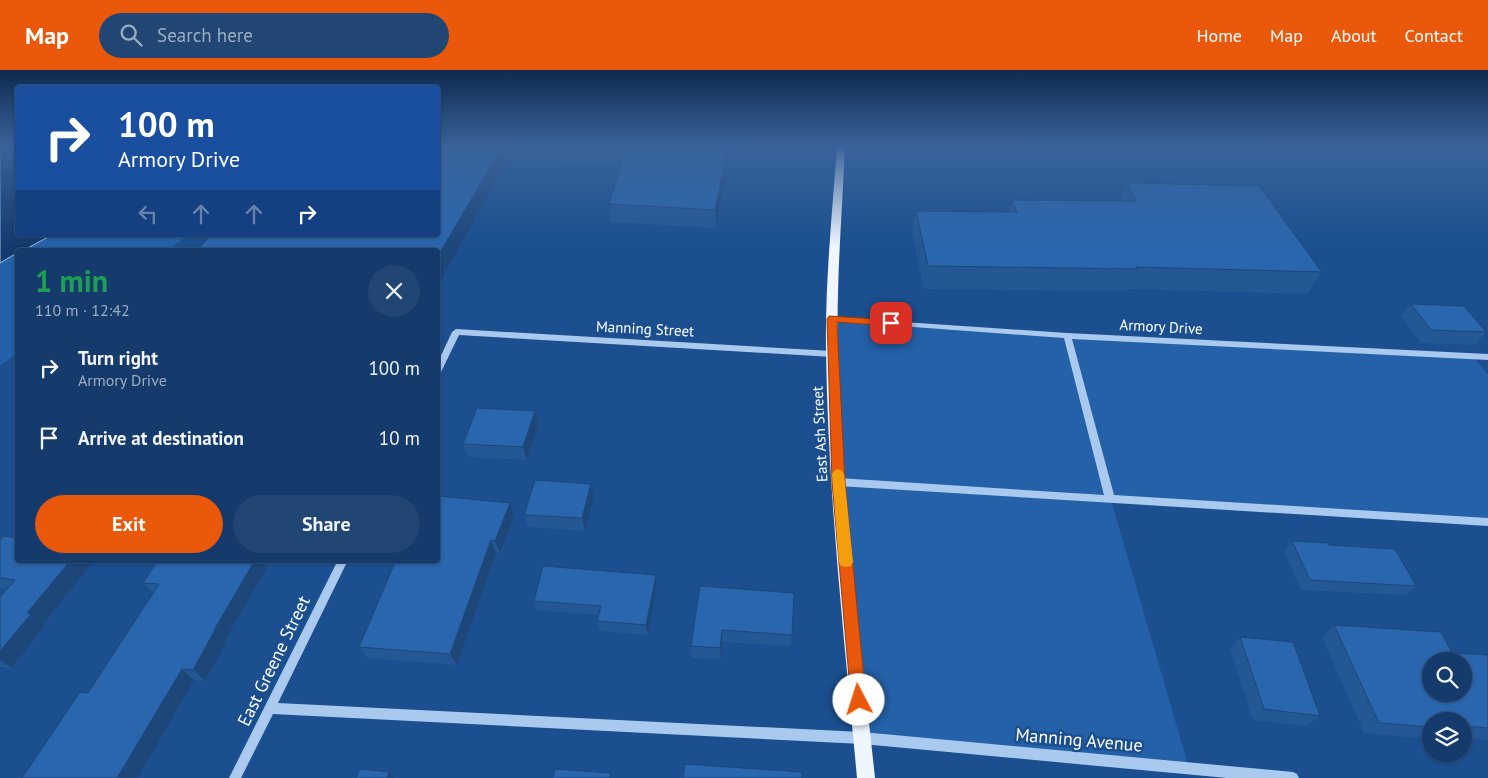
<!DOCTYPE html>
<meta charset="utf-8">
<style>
:root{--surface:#143b6b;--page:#214673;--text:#f1f3f6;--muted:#9dadc1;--line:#33557e;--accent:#ea580c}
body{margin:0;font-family:"PT Sans",sans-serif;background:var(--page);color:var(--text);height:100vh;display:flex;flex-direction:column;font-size:19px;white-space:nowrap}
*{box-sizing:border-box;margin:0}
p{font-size:16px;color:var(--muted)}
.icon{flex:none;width:28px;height:28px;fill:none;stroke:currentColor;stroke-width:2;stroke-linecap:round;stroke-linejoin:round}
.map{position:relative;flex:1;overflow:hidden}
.drawer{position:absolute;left:15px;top:178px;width:425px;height:315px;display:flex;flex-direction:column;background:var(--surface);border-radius:5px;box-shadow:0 1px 4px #0004,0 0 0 1px var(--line)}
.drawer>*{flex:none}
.top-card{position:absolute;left:15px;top:15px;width:425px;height:152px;border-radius:5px;box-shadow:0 1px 4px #0004,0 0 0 1px var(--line);background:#1a4fa0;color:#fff;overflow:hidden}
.buttons{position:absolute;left:1422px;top:582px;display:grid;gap:10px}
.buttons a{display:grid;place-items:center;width:50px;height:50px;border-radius:50%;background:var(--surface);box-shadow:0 1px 4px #0004,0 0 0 1px var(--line);font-size:25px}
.pin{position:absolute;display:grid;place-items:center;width:42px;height:42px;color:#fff;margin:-21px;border-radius:10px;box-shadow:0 2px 8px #0006}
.me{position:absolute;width:55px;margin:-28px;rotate:355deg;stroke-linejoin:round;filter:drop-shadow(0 0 4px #0008)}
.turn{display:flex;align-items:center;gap:18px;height:105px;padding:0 20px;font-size:22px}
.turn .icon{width:65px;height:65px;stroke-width:2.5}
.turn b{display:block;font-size:35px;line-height:42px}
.lanes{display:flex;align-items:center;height:48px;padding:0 20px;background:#0003;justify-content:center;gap:25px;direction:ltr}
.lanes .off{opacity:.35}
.round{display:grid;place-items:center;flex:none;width:52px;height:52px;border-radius:26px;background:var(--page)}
.summary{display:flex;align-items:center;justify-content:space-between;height:85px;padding:0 20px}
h1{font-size:30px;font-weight:800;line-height:38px;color:#1e9e55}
.action{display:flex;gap:10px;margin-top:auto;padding:10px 20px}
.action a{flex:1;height:58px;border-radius:30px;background:var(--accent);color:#fff;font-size:20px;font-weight:800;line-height:58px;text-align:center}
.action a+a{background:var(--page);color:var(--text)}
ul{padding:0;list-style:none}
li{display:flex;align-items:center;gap:15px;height:70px;padding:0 20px}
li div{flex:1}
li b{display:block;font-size:19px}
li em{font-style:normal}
header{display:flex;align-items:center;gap:30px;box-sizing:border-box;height:70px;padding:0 25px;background:var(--accent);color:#fff}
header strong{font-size:24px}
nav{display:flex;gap:28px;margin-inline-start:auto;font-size:18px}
.search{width:350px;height:45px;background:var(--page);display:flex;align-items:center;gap:12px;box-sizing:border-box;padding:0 18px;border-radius:28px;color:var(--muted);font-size:19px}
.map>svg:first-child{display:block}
.green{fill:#2461a8}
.water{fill:#123a6d;stroke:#9cc4f0}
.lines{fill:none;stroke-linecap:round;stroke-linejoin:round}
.minor{fill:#a9c9ee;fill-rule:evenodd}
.major{fill:#f0f6ff;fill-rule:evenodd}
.wall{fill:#245895}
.shaded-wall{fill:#1d4779}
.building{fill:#2a66ad;stroke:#1d4779;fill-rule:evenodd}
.route{fill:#ea580c;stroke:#983908}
.slow{fill:#f59e0b}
.labels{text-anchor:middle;stroke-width:5;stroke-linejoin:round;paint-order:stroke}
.street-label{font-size:15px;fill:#fff;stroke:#1b4f8f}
.near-street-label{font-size:18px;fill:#fff;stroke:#1b4f8f}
</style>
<header>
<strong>Map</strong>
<div class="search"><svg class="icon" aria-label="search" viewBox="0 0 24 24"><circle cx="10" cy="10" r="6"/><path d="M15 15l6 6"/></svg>Search here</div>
<nav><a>Home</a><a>Map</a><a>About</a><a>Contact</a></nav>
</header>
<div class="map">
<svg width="1488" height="708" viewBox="0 0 1488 708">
<rect width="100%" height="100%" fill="#1b4f8f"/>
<!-- green -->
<g class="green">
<polygon points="52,165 189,165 167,180 24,180"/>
<polygon points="17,183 17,283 0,296 0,193"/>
<polygon points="832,249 1067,266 1474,287 1488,305 1488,452 1111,430 1189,698 862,668"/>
</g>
<!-- water -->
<polygon class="water" points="0,77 17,77 18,165 52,165 24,180 18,180 17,183 0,193"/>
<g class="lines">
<!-- minor -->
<g class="minor">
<polygon points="829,247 1067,263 1488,284 1488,290 1072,269 1114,425 1488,448 1488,456 838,416 835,415 833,412 835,409 838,408 1104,425 1064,268 832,251 828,249"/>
<polygon points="456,259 832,281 836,284 832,287 459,265 442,300 441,302 438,303 438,292 452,262"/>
<polygon points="338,490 348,490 278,633 862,662 1293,702 1297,704 1299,708 1227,708 862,674 273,644 241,708 229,708"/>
</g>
<!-- major -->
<path class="major" d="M 837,77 L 845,77 C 842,145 836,213 838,282 C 842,424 860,566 875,708 L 857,708 C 844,566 828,424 826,281 C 825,213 832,145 837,77 Z"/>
</g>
<!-- wall -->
<g class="wall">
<polygon points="438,77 778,77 778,82 730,82 716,158 611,152 609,134 622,93 509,88 438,215"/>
<polygon points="1127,113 1322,202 1307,224 1128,219 1127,221 924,219 912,163 916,141 1009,142 1012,130 1120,131"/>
<polygon points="1411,234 1486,262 1475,275 1421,273 1401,246"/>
<polygon points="539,354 527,390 468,387 463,374"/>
<polygon points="594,426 585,461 529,457 524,445"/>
<polygon points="510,433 514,446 500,483 496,483 457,595 367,588 359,577"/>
<polygon points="0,470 18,490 95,490 43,554 45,555 12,598 0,597 0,527 7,519 0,518"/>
<polygon points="1292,471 1329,475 1416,516 1405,525 1301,520 1284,481"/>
<polygon points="267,498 225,570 227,572 205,611 194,610 138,708 22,708 88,623 153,523 143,513"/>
<polygon points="656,505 657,515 648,565 600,561 597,551 599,545 537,540 534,531"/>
<polygon points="700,516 792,565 791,576 722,572 721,589 692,588 691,576"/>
<polygon points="1334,555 1452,583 1488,585 1488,670 1464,668 1464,651 1431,651 1431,665 1423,665 1417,668 1364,663 1322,567"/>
<polygon points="1240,567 1320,646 1307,656 1253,650 1230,579"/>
</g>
<!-- shaded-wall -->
<g class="shaded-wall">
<polygon points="502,77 507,77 509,88 438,215 438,186"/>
<polygon points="728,77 730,77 730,82 716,158 715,140"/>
<polygon points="535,341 539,354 527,390 523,377"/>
<polygon points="591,414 594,426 585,461 582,448"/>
<polygon points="510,433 514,446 500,483 495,471"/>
<polygon points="491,470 496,483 457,595 450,584"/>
<polygon points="71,490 95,490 43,554 45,555 12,598 0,590 0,581 27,543"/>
<polygon points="255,490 260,490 267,498 225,570 227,572 205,611 193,600 214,560"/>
<polygon points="656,505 657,515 648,565 646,555"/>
<polygon points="722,560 722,572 721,589 720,578"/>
<polygon points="182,599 194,610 138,708 117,708"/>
<polygon points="389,702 394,708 387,708"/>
</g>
<!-- building -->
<g class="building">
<polygon points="438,77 502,77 438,186 438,180 197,180 211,165 438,165"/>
<polygon points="627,77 728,77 715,140 609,134"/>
<polygon points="1127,113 1259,116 1322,202 1136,197 1137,199 928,196 916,141 1017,142 1012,130 1136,131"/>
<polygon points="1411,234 1464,236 1486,262 1431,260"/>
<polygon points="477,338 535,341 523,377 463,374"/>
<polygon points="535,410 591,414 582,448 524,445"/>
<polygon points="438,426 510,433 495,471 491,470 450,584 359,577 396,490 438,490"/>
<polygon points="4,466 18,468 18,490 71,490 27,543 31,544 0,581 0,527 15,510 0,508 0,470"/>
<polygon points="1292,471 1328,473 1329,475 1395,479 1416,516 1310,510"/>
<polygon points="158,490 255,490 214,560 215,560 193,600 182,599 117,708 22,708 80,622 88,623 159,514 143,513"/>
<polygon points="543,496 656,505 646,555 597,551 601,536 534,531"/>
<polygon points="700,516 794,523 792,565 722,560 720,578 691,576"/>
<path d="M 1334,555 L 1441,562 L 1452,583 L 1488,585 L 1488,658 L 1464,656 L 1464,651 L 1431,651 L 1431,657 L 1379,653 ZM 1431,591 L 1464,591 L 1464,624 L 1431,624 Z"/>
<polygon points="1240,567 1293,572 1320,646 1264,639"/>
<polygon points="685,694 802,702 802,708 683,708"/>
<polygon points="360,699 389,702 387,708 356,708"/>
<polygon points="555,699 611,703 610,708 553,708"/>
</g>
<!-- sky -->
<linearGradient id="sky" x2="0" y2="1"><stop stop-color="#0f2b4f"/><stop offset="0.44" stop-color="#39639b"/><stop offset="1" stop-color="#39639b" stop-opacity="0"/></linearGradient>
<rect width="1488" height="176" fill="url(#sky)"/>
<!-- route -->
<polygon class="route" points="829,246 891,250 896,253 891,256 837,252 845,412 866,630 864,635 859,637 854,635 851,630 832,412 827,249"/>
<!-- slow -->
<polygon class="slow" points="838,399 842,401 844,404 853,492 851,496 846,497 841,496 839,492 832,404 834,401"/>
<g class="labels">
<!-- street labels -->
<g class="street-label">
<text transform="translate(1161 257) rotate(3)" y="5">Armory Drive</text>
<text transform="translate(645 259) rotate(3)" y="5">Manning Street</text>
<text transform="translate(820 364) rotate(-93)" y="5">East Ash Street</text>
</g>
<!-- near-street labels -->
<g class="near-street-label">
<text transform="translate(274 591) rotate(-64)" y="6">East Greene Street</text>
<text transform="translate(1079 670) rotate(5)" y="6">Manning Avenue</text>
</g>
</g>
</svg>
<div class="buttons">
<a><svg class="icon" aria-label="search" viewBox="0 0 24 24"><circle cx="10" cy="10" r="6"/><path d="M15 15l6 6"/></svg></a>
<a><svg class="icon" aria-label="layers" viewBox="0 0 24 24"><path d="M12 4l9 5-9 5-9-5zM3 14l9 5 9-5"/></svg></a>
</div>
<div class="pin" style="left:891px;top:253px;background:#d93025"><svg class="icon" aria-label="arrive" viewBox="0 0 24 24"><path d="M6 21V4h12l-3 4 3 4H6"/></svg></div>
<svg class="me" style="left:859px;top:630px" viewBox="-20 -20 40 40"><circle r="19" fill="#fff"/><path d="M0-13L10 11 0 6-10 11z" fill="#ea580c"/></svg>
<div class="top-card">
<div class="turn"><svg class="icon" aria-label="right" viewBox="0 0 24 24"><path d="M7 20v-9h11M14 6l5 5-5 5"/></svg><div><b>100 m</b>Armory Drive</div></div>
<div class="lanes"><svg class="icon off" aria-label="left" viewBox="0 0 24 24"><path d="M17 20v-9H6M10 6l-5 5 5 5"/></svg><svg class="icon off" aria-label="ahead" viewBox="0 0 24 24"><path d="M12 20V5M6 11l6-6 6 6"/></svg><svg class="icon off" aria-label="ahead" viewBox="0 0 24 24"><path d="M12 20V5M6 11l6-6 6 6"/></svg><svg class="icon" aria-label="right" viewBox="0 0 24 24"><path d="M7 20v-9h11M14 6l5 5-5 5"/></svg></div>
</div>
<section class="drawer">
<div class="summary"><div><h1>1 min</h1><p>110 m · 12:42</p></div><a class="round"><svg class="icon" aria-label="close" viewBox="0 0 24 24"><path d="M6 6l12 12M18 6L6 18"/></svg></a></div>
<ul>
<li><svg class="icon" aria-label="right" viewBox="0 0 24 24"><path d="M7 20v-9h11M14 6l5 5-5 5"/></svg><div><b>Turn right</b><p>Armory Drive</p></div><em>100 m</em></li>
<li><svg class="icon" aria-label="arrive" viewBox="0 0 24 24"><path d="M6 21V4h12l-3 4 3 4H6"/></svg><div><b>Arrive at destination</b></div><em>10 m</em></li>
</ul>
<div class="action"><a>Exit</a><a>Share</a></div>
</section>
</div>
